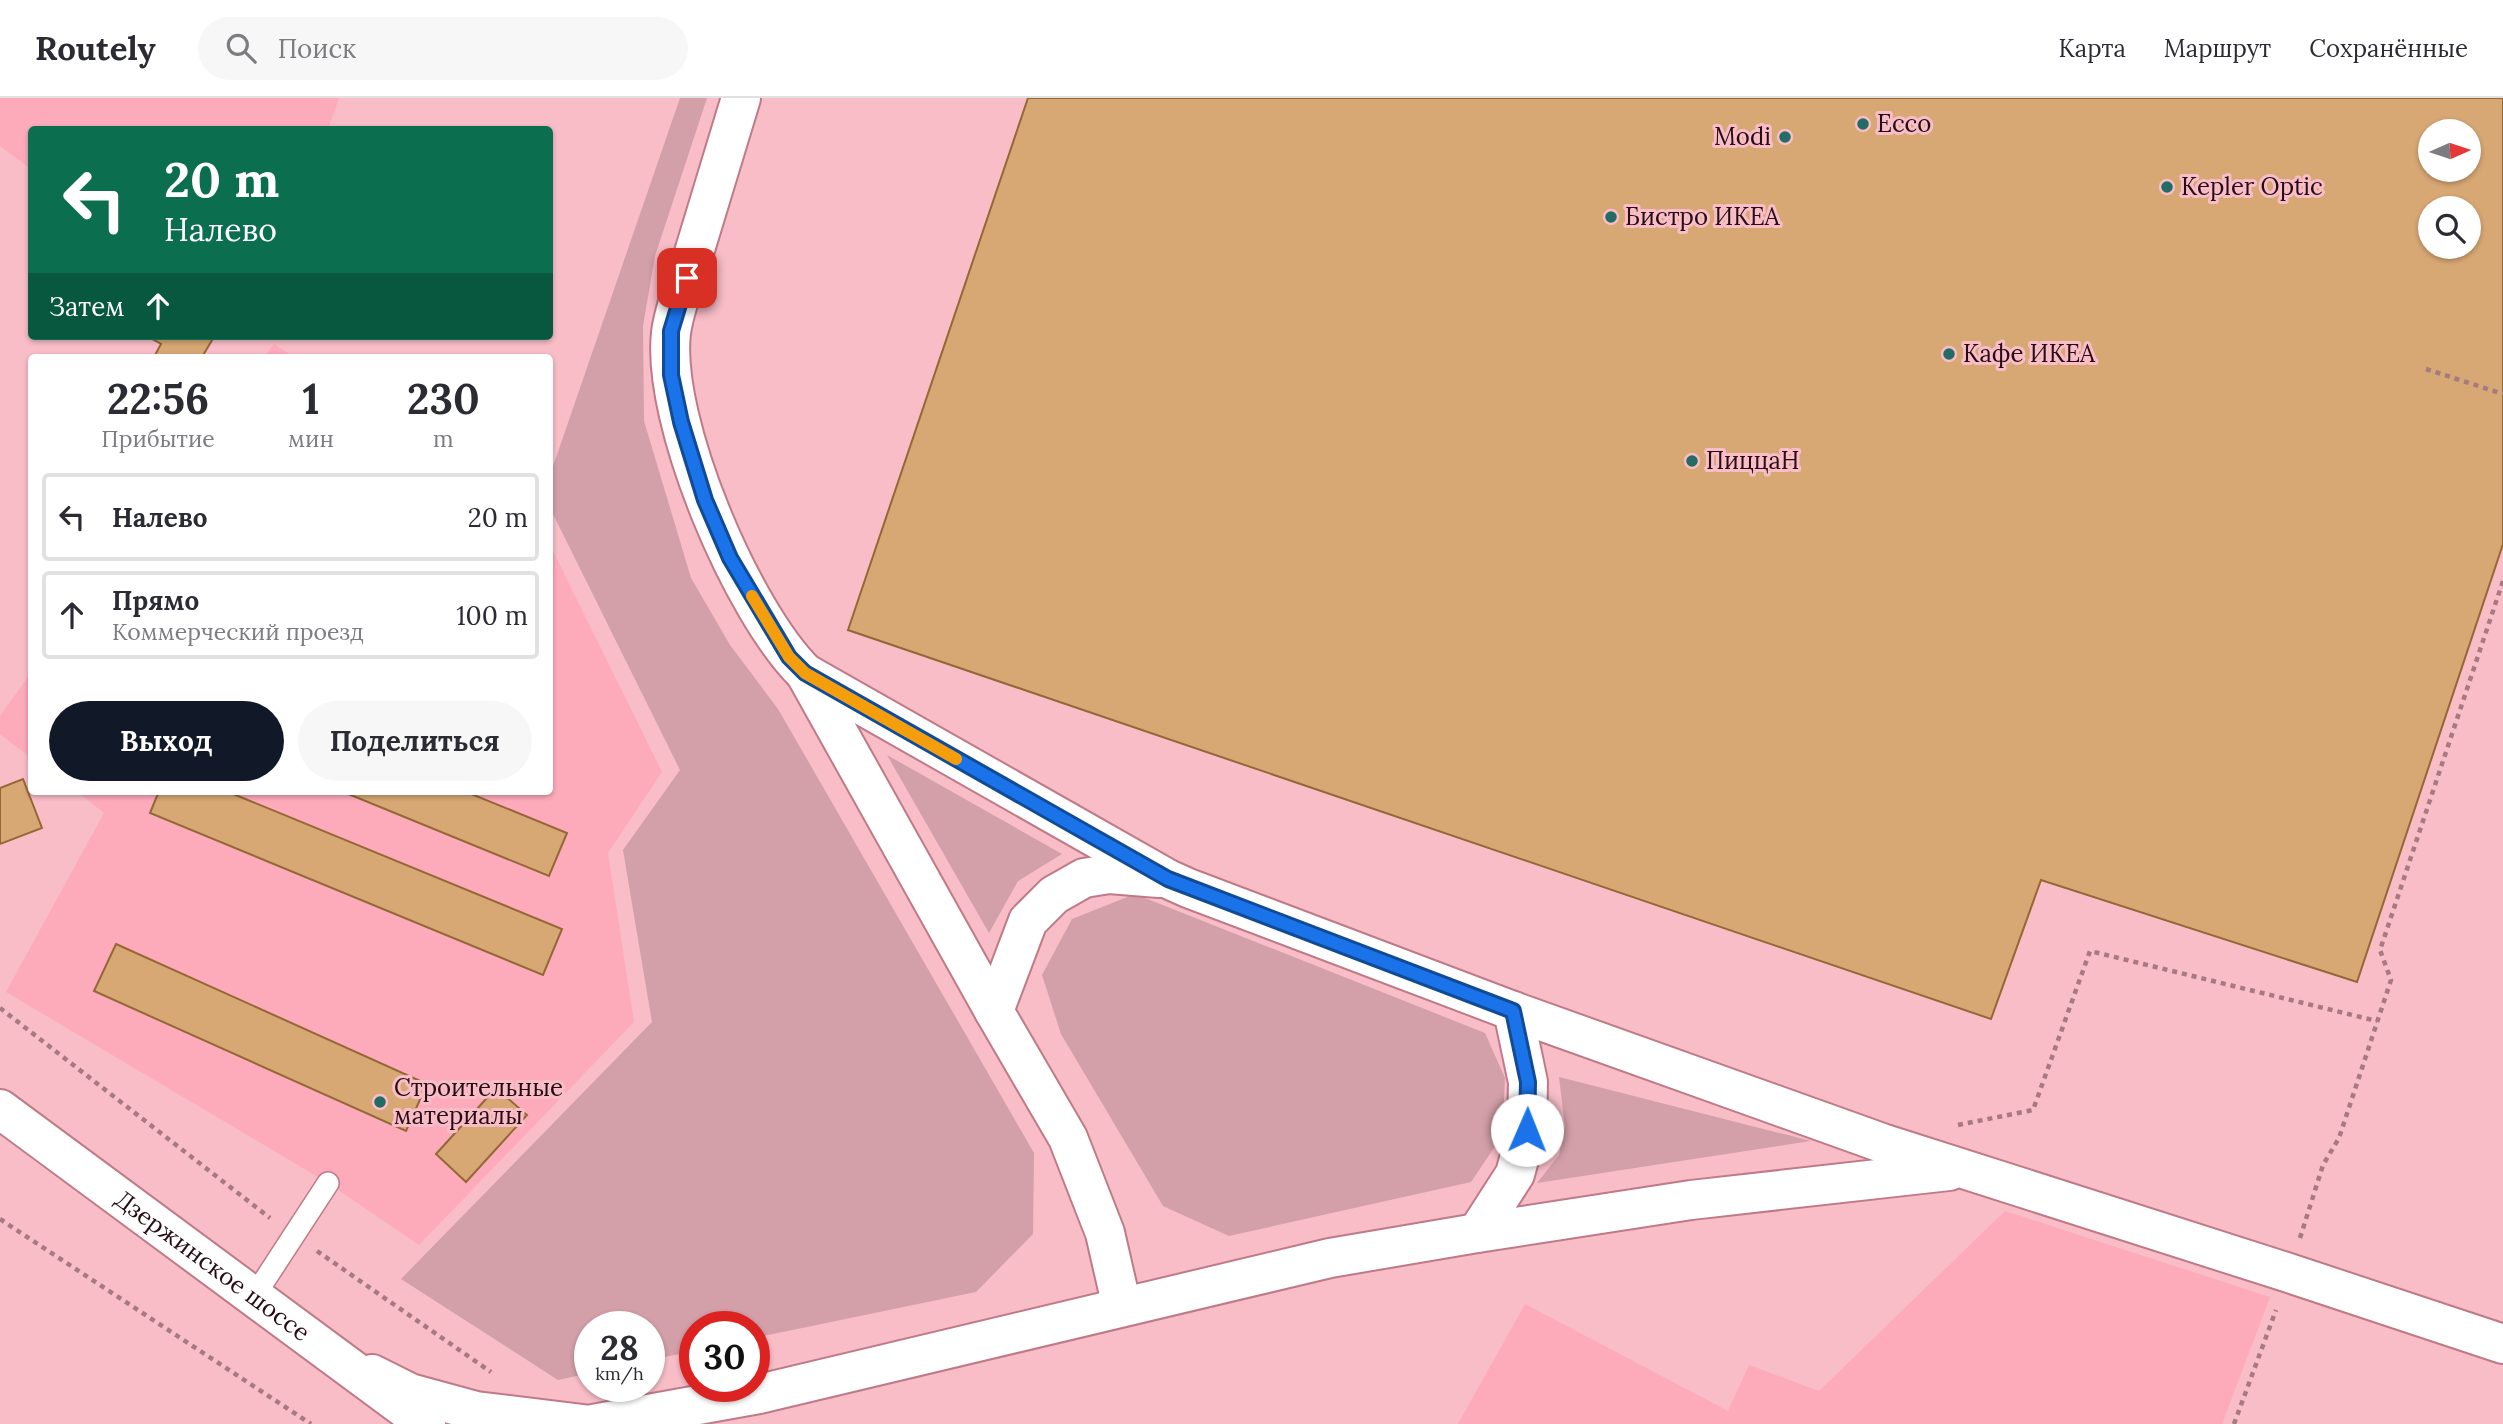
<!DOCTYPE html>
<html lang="ru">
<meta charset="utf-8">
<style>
:root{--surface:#fff;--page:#f7f7f7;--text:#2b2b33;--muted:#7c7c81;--line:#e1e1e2;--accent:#111827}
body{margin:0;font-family:Lora,serif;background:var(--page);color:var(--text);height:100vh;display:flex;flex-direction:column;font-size:26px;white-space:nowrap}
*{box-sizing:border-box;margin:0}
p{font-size:23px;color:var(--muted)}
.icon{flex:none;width:38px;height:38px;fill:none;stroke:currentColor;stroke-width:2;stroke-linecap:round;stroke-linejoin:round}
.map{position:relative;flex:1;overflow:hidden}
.details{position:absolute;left:28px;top:256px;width:525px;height:441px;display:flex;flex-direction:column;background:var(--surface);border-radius:7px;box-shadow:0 2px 5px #0004}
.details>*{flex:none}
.top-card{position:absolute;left:28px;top:28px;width:525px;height:214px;border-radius:7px;box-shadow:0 2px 5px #0004;background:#0b6e4f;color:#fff;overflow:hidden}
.needle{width:46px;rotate:87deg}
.fabs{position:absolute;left:2418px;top:21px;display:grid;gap:14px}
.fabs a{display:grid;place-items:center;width:63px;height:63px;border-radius:50%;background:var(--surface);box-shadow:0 2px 5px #0004;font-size:35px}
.speed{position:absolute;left:574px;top:1213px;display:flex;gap:14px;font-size:35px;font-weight:700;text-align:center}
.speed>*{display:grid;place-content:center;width:91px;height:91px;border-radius:50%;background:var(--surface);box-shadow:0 2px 5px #0004;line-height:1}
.speed small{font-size:18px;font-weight:400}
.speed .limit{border:10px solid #d22;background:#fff;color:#111}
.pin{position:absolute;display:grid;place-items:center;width:60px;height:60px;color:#fff;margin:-30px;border-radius:14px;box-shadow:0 4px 10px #0006}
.me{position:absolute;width:77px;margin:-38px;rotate:1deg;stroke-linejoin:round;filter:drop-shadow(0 0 5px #0008)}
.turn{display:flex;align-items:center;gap:24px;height:147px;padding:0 21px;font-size:32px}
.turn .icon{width:91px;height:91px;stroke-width:2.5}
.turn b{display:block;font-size:49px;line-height:60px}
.then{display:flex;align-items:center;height:66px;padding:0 21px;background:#0003;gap:14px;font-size:26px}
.eta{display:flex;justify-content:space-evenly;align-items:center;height:119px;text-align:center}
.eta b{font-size:42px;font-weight:700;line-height:49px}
.primary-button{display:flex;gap:14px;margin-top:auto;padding:14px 21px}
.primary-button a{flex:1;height:80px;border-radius:42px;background:var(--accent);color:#fff;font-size:28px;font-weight:700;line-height:80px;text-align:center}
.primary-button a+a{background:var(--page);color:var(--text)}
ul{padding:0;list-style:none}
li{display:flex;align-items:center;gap:21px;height:88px;margin:0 14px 10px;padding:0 7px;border:4px solid var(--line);border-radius:7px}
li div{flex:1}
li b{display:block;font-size:26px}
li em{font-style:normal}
header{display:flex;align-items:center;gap:42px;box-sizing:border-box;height:98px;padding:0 35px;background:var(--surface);border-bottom:2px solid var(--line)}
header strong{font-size:33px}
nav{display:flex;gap:38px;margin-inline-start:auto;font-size:24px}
.search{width:490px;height:63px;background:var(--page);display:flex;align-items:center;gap:18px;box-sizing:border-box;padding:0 24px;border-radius:38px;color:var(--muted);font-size:26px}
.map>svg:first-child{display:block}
.built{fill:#fdabbb}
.green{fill:#d39fa8}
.building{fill:#d7a774;stroke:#946836;stroke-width:2;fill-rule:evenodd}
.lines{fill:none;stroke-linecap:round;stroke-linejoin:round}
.lane-casing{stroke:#bf7a87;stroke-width:24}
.street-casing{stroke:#bf7a87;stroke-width:42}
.secondary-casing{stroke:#bf7a87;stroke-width:42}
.path{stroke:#a77981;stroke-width:4.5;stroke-dasharray:5 5;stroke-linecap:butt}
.lane{stroke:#fff;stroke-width:21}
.street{stroke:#fff;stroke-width:38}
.secondary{stroke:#fff;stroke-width:38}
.route-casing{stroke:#114b97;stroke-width:18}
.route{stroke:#1a73e8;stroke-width:12}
.slow{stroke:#f59e0b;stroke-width:12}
.poi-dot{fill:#236c66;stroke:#f8bdc7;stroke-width:2.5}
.labels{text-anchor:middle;stroke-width:6;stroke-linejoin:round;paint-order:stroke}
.poi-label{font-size:24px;fill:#270d13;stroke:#f8bdc7;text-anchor:start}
.street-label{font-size:24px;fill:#270d13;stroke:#f8bdc7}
</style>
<header>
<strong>Routely</strong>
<div class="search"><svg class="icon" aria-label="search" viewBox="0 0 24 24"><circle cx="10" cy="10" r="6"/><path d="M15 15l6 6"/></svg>Поиск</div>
<nav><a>Карта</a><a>Маршрут</a><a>Сохранённые</a></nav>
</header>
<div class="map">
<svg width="2503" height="1326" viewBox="0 0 2503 1326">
<rect width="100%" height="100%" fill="#f8bdc7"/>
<!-- built -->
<g class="built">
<polygon points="0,0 339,0 328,31 32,32 31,71 0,48"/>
<polygon points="274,246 294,259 264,259"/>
<polygon points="550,447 662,674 608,755 634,924 419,1147 328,1085 6,894 104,715 76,693 550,693"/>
<polygon points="31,575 32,660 31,660 0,636 0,618"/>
<polygon points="2005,1113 2270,1199 2222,1326 1458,1326 1525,1206 1728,1313 1749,1267 1819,1293"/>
</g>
<!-- green -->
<g class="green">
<polygon points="680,0 707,0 655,158 643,228 644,323 691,480 730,547 778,611 1034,1055 1033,1136 976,1194 754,1240 754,1228 695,1228 695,1253 649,1262 649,1228 590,1228 590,1275 558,1282 401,1181 652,924 623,752 680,672 550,410 550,377"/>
<polygon points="887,657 1062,756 1018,783 989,835"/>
<polygon points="1135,796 1485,935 1505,980 1502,1038 1471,1084 1229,1138 1163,1108 1061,936 1042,877 1072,821"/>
<polygon points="1559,979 1811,1043 1537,1085 1559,1057 1565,1029"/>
</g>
<!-- building -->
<g class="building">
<path d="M 1028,0 L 2503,0 L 2503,446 L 2357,884 L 2041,782 L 1991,921 L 848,532 ZM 2431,33 L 2469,33 L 2469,72 L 2431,72 ZM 2431,110 L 2469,110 L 2469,149 L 2431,149 Z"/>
<polygon points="147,238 213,238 214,239 202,259 154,259 161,246"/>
<polygon points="23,681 42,730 0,746 0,690"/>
<polygon points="159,693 226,693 562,831 543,877 150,715"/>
<polygon points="341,693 464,693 567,735 549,778"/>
<polygon points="116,846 427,986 406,1033 94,893"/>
<polygon points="496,990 527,1017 466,1084 436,1056"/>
</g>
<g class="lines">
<defs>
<polyline id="lane" points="253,1200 328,1085"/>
<g id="street">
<path d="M 741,0 C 725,53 709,105 693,158 C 686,182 674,210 671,235 C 661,323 742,513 805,575 L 1168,781 L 1188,790 L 1513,913 L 1882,1045 L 2289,1175 L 2503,1246"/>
<polyline points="805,575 994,913 1068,1040 1105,1135 1122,1209"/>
<polyline points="994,913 1028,823 1054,797 1084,780 1109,776 1159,780"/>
<polyline points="1477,1135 1515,1076 1527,1032 1528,984 1513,913"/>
<polyline points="372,1276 410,1295 476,1313 583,1326"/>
<polyline points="593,1326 759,1296 1330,1160 1477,1135 1691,1102 1949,1073"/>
</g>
<g id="secondary">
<path id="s1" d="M 0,1011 L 426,1326"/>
</g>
</defs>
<!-- lane casing -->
<use href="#lane" class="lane-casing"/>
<!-- street casing -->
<use href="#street" class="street-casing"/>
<!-- secondary casing -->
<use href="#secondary" class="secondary-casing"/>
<!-- path -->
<g class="path">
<polyline points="2426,271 2503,296"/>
<polyline points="0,910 270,1120"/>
<polyline points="1958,1027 2033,1012 2090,853 2377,923"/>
<polyline points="0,1121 311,1326"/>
<polyline points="2300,1140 2323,1067 2339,1040 2391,882 2380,852 2503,483"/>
<polyline points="317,1153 491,1274"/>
<polyline points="2234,1326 2276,1212"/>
</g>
<!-- lane -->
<use href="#lane" class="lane"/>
<!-- street -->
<use href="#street" class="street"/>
<!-- secondary -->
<use href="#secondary" class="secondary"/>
</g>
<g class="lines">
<defs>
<polyline id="route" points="687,180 671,233 671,277 681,324 705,402 730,460 789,559 805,575 1168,781 1513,913 1528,984 1527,1032"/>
</defs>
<!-- route casing -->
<use href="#route" class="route-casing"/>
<!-- route -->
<use href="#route" class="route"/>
<!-- slow -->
<polyline class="slow" points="752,498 789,559 805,575 956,661"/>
</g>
<!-- markers -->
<g class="poi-dot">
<circle cx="1863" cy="26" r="7"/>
<circle cx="1785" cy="39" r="7"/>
<circle cx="2167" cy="89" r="7"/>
<circle cx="1611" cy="119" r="7"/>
<circle cx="1949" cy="256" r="7"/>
<circle cx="1692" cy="363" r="7"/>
<circle cx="380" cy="1004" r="7"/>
</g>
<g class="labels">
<!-- poi labels -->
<g class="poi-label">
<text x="1877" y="34">Ecco</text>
<text x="1771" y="47" text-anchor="end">Modi</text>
<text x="2181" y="97">Kepler Optic</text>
<text x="1625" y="127">Бистро ИКЕА</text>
<text x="1963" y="264">Кафе ИКЕА</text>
<text x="1706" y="371">ПиццаН</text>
<text x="394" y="998">Строительные<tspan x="394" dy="28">материалы</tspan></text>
</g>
<!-- street labels -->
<g class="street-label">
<text dy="8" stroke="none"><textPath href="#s1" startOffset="264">Дзержинское шоссе</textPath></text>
</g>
</g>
</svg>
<div class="fabs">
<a><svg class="needle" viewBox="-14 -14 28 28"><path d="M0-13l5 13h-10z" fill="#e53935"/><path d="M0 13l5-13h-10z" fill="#7c7c81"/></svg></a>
<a><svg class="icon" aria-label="search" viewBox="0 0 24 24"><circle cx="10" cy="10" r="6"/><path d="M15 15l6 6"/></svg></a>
</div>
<div class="speed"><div>28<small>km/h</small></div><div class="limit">30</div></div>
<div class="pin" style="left:687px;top:180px;background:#d93025"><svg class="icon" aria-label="arrive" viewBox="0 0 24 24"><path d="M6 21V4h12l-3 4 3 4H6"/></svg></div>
<svg class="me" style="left:1527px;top:1032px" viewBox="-20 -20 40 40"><circle r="19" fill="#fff"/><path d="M0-13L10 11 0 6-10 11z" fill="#1a73e8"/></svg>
<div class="top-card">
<div class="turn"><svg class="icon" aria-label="left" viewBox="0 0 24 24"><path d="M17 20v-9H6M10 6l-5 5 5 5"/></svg><div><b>20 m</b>Налево</div></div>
<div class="then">Затем<svg class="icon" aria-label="ahead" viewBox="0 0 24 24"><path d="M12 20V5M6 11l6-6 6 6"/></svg></div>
</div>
<section class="details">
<div class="eta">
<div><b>22:56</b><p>Прибытие</p></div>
<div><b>1</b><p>мин</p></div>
<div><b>230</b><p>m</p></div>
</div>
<ul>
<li><svg class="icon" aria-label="left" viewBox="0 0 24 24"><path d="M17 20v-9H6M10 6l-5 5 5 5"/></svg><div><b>Налево</b></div><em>20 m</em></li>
<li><svg class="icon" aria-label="ahead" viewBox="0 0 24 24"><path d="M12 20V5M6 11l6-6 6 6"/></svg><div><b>Прямо</b><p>Коммерческий проезд</p></div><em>100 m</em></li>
</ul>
<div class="primary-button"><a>Выход</a><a>Поделиться</a></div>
</section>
</div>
